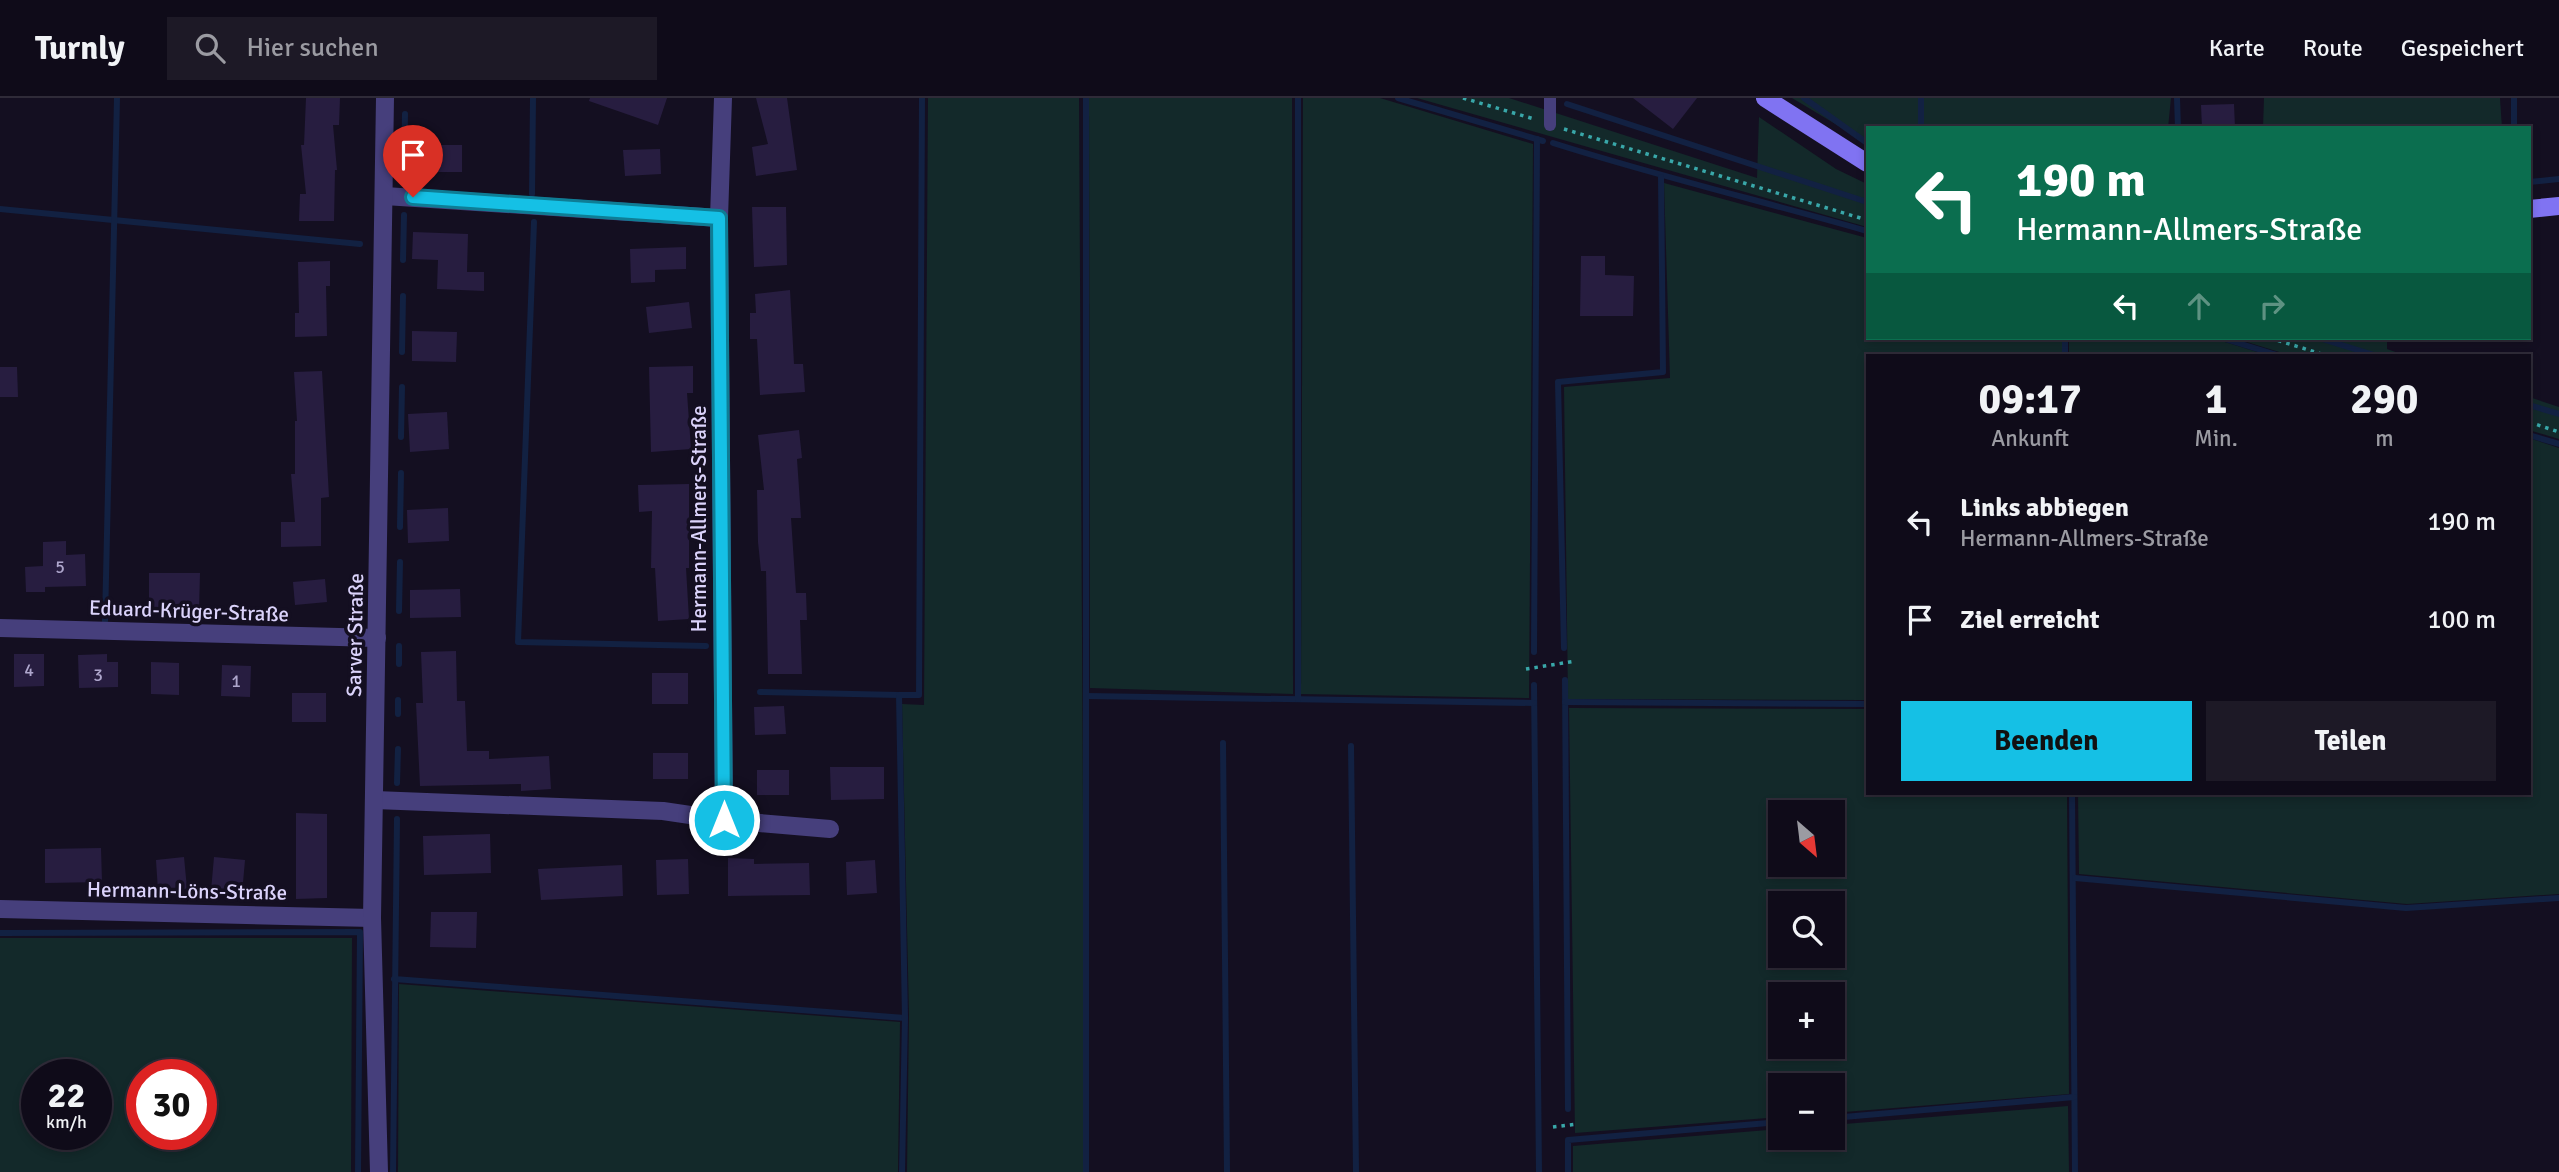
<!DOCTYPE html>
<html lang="de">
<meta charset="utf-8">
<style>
:root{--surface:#0f0b19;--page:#1d1926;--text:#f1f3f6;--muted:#9b9ba2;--line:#2f2b38;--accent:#15c0e5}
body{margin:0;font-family:Signika,sans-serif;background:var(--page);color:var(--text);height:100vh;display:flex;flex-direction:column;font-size:26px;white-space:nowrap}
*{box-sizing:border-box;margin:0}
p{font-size:23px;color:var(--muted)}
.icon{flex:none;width:38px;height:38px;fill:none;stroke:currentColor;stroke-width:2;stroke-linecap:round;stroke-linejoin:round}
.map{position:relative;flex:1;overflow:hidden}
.sheet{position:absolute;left:1866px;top:256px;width:665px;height:441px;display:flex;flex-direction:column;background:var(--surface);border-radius:0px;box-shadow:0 4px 10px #0003,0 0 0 2px var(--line)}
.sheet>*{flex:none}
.top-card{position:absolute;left:1866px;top:28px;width:665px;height:214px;border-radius:0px;box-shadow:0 4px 10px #0003,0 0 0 2px var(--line);background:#0b6e4f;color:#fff;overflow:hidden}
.needle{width:46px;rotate:152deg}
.buttons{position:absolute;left:1768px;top:702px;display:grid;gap:14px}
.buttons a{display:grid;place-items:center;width:77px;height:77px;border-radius:0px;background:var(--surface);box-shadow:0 4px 10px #0003,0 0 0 2px var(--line);font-size:35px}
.speed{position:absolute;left:21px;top:961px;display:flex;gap:14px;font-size:35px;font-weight:700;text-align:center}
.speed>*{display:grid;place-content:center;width:91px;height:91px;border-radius:50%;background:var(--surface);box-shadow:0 4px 10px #0003,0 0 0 2px var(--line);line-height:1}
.speed small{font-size:18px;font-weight:400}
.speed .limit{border:10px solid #d22;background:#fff;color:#111}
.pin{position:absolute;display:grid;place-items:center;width:60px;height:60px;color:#fff;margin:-72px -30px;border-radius:50% 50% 50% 0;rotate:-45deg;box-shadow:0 0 7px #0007}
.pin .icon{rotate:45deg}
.me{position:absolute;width:77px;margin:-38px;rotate:0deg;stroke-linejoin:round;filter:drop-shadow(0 0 5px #0008)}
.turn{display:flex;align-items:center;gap:24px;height:147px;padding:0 35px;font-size:32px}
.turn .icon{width:91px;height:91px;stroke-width:2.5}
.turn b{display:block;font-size:49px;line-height:60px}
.lanes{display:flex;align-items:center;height:66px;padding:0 35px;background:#0003;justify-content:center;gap:35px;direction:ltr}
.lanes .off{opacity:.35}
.eta{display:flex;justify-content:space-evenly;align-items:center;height:119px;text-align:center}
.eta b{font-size:42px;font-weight:800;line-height:49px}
.cta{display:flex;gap:14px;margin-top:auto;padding:14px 35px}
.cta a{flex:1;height:80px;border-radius:0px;background:var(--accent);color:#111;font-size:28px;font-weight:800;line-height:80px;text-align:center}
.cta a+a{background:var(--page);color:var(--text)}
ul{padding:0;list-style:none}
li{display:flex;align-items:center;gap:21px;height:98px;padding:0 35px}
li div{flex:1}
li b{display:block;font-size:26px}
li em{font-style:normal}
header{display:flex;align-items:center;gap:42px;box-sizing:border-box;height:98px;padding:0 35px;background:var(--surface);border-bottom:2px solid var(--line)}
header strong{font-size:33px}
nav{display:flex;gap:38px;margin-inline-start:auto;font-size:24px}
.search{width:490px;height:63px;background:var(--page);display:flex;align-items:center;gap:18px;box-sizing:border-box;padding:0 24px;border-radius:0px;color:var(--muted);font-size:26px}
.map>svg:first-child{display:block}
.green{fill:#13292a;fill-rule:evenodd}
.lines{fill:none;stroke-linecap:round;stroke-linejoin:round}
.stream{stroke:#122142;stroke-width:6}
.building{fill:#271d40}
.path{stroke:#39a7a9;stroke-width:3.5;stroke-dasharray:3.5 5;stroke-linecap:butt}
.lane{stroke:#463f7c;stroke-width:12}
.street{stroke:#463f7c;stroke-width:18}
.secondary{stroke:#8073f2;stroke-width:18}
.route-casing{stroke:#0e7d95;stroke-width:18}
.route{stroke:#15c0e5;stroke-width:12}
.labels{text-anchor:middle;stroke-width:7;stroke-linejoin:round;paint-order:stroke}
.number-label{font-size:18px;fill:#aea6cc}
.street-label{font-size:21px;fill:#dbd3fb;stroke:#140f21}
</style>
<header>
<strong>Turnly</strong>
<div class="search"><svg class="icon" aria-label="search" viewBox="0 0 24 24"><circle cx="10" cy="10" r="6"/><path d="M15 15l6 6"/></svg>Hier suchen</div>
<nav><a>Karte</a><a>Route</a><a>Gespeichert</a></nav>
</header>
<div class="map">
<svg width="2559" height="1074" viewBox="0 0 2559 1074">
<rect width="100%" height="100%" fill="#140f21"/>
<!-- green -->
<g class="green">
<polygon points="928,0 1079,0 1085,1074 907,1074 909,917 902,606 924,607"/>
<polygon points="1089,0 1292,0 1293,596 1090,590"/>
<polygon points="1303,0 1380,0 1533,46 1529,600 1301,596"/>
<polygon points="1417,0 1509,0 1757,80 1759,19 1836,71 1867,86 1867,129"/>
<polygon points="1792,0 2171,0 2168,30 1867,30 1867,45"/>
<polygon points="2264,0 2500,0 2502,30 2263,30"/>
<polygon points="1664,85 1867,140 1867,240 2062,240 2062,257 1867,257 1867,602 1568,601 1564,289 1670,280"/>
<polygon points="2069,240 2212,240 2267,257 2069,257"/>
<polygon points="2234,240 2387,240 2387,251 2404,257 2289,257"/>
<polygon points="2529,299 2559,309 2559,341 2529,332"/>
<polygon points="2529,340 2559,350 2559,796 2407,806 2079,776 2078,695 2529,695"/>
<path d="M 1569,610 L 1867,611 L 1867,695 L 2067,695 L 2069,996 L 1832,1015 L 1832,987 L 1780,987 L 1780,1019 L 1575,1035 ZM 1780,714 L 1832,714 L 1832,766 L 1780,766 ZM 1780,805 L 1832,805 L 1832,858 L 1780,858 ZM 1780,896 L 1832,896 L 1832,948 L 1780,948 Z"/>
<path d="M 0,840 L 352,840 L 351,1074 L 0,1074 ZM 37,976 L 96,976 L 96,1036 L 37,1036 ZM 201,976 L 201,1036 L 142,1036 L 142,976 Z"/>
<polygon points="399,886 900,924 898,1074 398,1074"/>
<polygon points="2068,1008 2069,1074 1573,1074 1573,1048 1780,1031 1780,1040 1832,1040 1832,1027"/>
</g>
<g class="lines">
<!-- stream -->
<g class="stream">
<polyline points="1398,0 1543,43"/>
<polyline points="1804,0 1867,45"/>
<polyline points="2177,0 2178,30"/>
<polyline points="2514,0 2514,30"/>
<polyline points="1567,6 1867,104"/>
<polyline points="1921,30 1921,0"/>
<path d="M 1553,45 C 1657,78 1762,103 1867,133"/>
<polyline points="404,81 405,16"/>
<polyline points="2529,84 2559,81"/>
<polyline points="532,96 533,0"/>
<polyline points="0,111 360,146"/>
<polyline points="534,124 518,544 706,548"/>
<polyline points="403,162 404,117"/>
<polyline points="2065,240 2065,257"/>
<polyline points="2222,240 2277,257"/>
<polyline points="2319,240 2374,257"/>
<polyline points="402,254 403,198"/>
<polyline points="2529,307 2559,316"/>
<polyline points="2529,337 2559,346"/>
<polyline points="401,339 402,289"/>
<polyline points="400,429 401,375"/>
<polyline points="399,513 400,464"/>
<polyline points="105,523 117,0"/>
<polyline points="1564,550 1558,284 1663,274 1661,79"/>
<polyline points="1534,554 1537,41"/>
<polyline points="399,566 399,548"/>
<polyline points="1565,582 1568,1011"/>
<polyline points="1534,587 1539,1074"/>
<polyline points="760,594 899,597"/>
<polyline points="1087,598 1534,605"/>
<polyline points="1298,601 1298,0"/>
<polyline points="1565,604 1867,606"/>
<polyline points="398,616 398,602"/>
<polyline points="1223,645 1227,1074"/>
<polyline points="1351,648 1356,1074"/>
<polyline points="397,685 398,651"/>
<polyline points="2072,695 2075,1074"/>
<polyline points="2075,780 2406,810 2559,800"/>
<polyline points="0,835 360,834 358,1074"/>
<polyline points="394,881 905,920"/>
<polyline points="1832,1020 2074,999"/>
<polyline points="393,1074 397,721"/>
<polyline points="902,1074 905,920 899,597 919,597 922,0"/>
<polyline points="1086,1074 1086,0"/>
<polyline points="1568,1074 1568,1042 1780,1024"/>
</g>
</g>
<!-- building -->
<g class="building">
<polygon points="306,0 340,0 339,27 333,27 337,72 335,72 334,123 299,123 300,96 306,96 301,47 304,47"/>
<polygon points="590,0 667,0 658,27 589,3"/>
<polygon points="756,0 787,0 797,72 756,78 752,49 768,46"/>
<polygon points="1633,0 1697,0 1673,31"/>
<polygon points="2234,6 2235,30 2202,30 2201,7"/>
<rect x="419" y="47" width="43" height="27"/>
<polygon points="660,51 661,76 625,78 623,52"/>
<polygon points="752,109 786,109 787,167 754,169"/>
<polygon points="413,134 468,136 467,174 484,174 484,193 437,191 438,162 412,161"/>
<polygon points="686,149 686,171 655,172 655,184 631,185 630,151"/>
<polygon points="1581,158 1605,158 1605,177 1634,178 1633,218 1580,218"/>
<polygon points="330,163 330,188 326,188 327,238 295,239 295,215 299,215 298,164"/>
<polygon points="790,192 794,266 803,266 805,294 760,297 757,241 750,241 750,215 756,215 755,196"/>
<polygon points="689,204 692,230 649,235 646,209"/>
<polygon points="412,233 457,234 456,264 412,263"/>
<polygon points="693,268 693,295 687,295 691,351 651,354 649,269"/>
<polygon points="0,269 17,269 18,299 0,299"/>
<polygon points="322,273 329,399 321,400 321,448 281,449 281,424 295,424 291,376 295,376 295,323 297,323 294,274"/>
<polygon points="447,314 449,351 410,354 408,316"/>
<polygon points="799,332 802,360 797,361 801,420 791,420 796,495 806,495 807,522 800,522 802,576 768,576 766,473 761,473 758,444 757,392 764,392 758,337"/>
<polygon points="689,386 689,470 686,470 689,521 658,523 655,470 651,470 652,413 639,414 638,387"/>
<polygon points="448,410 449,443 408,445 407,412"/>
<polygon points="66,443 66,457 85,456 86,488 45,489 45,494 26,494 25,469 43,468 43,444"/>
<polygon points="149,475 200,475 199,512 149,511"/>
<polygon points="325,481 327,504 295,507 293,484"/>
<polygon points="460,491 461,519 410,520 410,492"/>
<polygon points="456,553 457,603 465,603 467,653 489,653 489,661 549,658 551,691 521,693 521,686 420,688 416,605 423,605 421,554"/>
<polygon points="14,556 44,556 44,588 14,589"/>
<polygon points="107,556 107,564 118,564 118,589 79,590 78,557"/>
<polygon points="151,564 179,565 179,597 151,596"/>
<polygon points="222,567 251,568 250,599 221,598"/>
<rect x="652" y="575" width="36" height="31"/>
<rect x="292" y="595" width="34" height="29"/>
<polygon points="784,608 786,636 755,637 754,609"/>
<rect x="653" y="655" width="35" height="26"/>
<polygon points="830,669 884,669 884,701 831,702"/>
<rect x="757" y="672" width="32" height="25"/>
<polygon points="296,715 327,716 327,800 296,801"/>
<polygon points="490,736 491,775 424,777 423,738"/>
<polygon points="101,750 102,784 45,785 45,751"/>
<polygon points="184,759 187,791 158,793 156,762"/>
<polygon points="214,759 245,762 242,796 211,793"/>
<polygon points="728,760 754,761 754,766 809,765 810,797 728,798"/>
<polygon points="688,761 689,796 657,797 656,762"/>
<polygon points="875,762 877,795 847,797 846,764"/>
<polygon points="622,767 623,798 541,802 538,771"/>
<polygon points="431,814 477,814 476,850 430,849"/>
</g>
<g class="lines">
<!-- path -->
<g class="path">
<polyline points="1463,0 1534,21"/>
<polyline points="1564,31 1867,122"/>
<polyline points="2270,240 2325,257"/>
<polyline points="2529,324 2559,334"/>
<polyline points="1526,571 1576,563"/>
<polyline points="1553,1029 1577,1026"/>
</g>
<!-- lane -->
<polyline class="lane" points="1550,0 1550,27"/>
<!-- street -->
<g class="street">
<polyline points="723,0 719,120 724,722"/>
<polyline points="385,98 719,120"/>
<polyline points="0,530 377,540"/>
<polyline points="375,702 663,713 724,722 830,731"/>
<polyline points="0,811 372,820"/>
<polyline points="379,1074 372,820 385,0"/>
</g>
<!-- secondary -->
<g class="secondary">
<polyline points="1765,0 1867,65"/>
<polyline points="2529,111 2559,108"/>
</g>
</g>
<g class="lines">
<defs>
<polyline id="route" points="413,99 719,120 724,722"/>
</defs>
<!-- route casing -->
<use href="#route" class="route-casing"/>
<!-- route -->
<use href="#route" class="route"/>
</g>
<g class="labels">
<!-- number labels -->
<g class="number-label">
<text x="60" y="475">5</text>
<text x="29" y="578">4</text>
<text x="98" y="583">3</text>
<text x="236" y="589">1</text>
</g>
<!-- street labels -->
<g class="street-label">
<text transform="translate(699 421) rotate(-90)" y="7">Hermann-Allmers-Straße</text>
<text transform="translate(189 513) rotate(2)" y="7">Eduard-Krüger-Straße</text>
<text transform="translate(355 537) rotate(-89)" y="7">Sarver Straße</text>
<text transform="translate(187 793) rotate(1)" y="7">Hermann-Löns-Straße</text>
</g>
</g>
</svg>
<div class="buttons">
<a><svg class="needle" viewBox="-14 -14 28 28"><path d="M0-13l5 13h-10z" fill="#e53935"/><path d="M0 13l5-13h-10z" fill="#9b9ba2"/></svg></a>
<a><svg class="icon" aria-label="search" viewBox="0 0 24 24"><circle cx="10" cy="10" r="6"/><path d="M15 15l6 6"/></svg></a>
<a>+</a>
<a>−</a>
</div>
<div class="speed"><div>22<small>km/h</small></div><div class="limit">30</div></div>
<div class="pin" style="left:413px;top:99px;background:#d93025"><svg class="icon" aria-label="arrive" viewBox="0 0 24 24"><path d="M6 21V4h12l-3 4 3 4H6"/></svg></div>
<svg class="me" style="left:724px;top:722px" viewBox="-20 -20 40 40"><circle r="17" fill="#15c0e5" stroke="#fff" stroke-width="3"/><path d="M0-11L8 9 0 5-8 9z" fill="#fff"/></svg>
<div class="top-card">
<div class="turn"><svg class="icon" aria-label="left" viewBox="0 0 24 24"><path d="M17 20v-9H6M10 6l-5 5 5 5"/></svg><div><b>190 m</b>Hermann-Allmers-Straße</div></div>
<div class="lanes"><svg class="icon" aria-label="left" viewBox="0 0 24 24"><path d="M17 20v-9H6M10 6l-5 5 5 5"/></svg><svg class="icon off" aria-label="ahead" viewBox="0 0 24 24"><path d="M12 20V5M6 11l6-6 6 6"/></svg><svg class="icon off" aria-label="right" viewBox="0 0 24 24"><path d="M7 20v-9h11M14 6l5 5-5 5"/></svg></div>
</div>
<section class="sheet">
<div class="eta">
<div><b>09:17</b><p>Ankunft</p></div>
<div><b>1</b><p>Min.</p></div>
<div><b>290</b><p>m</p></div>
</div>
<ul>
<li><svg class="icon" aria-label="left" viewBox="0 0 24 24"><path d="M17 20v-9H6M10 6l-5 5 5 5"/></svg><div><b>Links abbiegen</b><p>Hermann-Allmers-Straße</p></div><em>190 m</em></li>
<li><svg class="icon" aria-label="arrive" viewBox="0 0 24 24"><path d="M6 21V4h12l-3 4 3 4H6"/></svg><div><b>Ziel erreicht</b></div><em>100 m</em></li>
</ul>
<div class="cta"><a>Beenden</a><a>Teilen</a></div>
</section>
</div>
